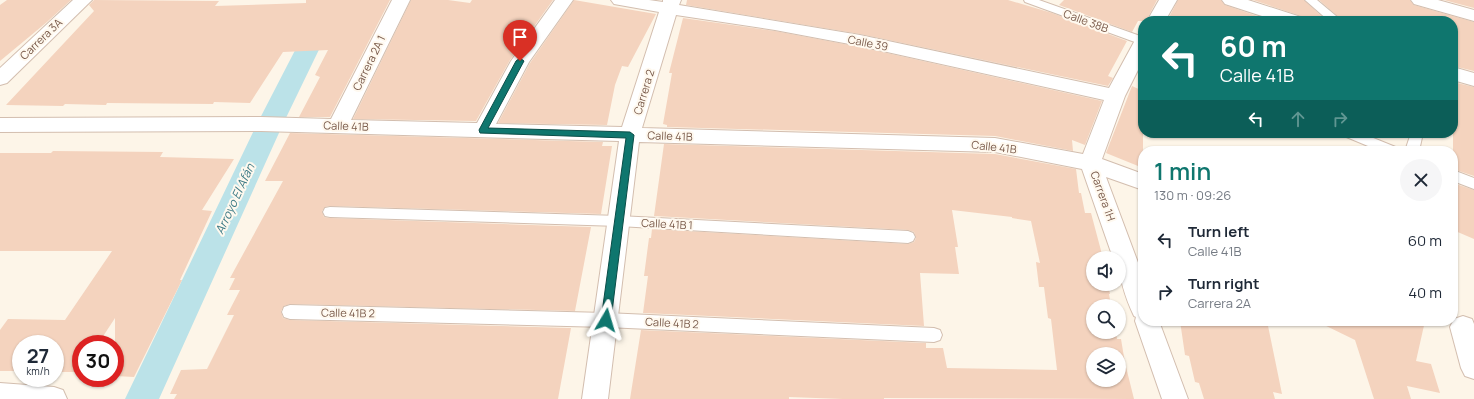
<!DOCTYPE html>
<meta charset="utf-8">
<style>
:root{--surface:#fff;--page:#f6f6f7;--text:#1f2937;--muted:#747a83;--accent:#0f766e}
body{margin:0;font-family:Manrope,sans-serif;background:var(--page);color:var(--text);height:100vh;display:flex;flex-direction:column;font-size:15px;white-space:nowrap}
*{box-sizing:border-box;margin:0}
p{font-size:13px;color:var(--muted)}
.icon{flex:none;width:22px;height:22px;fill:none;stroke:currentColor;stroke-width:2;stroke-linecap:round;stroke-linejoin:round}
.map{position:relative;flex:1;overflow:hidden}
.panel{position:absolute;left:1138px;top:146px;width:320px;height:180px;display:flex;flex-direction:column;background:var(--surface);border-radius:16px;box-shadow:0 1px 3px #0004}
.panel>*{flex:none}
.hud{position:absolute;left:1138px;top:16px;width:320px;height:122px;border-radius:16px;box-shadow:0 1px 3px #0004;background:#0f766e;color:#fff;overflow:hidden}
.controls{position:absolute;left:1086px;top:251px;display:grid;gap:8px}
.controls a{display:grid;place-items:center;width:40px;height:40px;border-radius:50%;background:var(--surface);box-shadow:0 1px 3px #0004;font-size:20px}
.speed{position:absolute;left:12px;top:335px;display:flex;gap:8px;font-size:20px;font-weight:700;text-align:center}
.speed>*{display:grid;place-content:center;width:52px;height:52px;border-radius:50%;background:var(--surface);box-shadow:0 1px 3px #0004;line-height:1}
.speed small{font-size:10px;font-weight:400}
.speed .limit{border:6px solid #d22;background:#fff;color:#111}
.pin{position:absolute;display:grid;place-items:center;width:34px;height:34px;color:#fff;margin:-41px -17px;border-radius:50% 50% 50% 0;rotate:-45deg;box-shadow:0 0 4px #0007}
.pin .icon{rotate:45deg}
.me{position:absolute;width:44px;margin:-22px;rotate:7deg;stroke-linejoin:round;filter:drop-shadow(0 0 3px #0008)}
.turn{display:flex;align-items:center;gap:14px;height:84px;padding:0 16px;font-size:18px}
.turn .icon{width:52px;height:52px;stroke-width:2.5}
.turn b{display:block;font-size:28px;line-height:34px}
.lanes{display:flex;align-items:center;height:38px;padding:0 16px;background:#0003;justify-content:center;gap:20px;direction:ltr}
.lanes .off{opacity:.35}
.round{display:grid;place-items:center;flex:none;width:42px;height:42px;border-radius:21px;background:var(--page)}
.overview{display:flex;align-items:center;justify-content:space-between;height:68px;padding:0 16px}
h1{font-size:24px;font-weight:600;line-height:30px;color:var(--accent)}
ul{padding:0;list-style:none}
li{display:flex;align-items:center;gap:12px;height:52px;padding:0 16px}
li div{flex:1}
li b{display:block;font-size:15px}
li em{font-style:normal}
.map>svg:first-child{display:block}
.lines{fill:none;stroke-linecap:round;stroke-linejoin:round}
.canal{fill:#bbe2e8;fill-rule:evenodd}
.building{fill:#f4d3be;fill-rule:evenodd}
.lane-casing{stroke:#d3beaf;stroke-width:2}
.street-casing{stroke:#d3beaf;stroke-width:2}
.lane{fill:#fff;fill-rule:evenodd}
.street{fill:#fff;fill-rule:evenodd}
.route{fill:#0f766e;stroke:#0a4d48}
.labels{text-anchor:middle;stroke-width:4;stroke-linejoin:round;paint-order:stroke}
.street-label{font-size:11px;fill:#795a4a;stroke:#fff9ef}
.water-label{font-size:12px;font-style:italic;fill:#3f7b86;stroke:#fff9ef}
</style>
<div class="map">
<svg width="1474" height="399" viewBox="0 0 1474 399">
<rect width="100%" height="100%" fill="#fdf5e8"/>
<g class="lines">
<!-- canal -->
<polygon class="canal" points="321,0 343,0 283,124 159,399 125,399 257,124"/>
</g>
<!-- building -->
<g class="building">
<polygon points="7,0 71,0 47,22 0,61 0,5"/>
<polygon points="94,0 219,1 215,6 306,3 306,0 390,0 330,117 299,117 320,77 315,75 328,50 283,52 250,103 214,102 213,104 107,103 106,105 65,104 63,106 6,105 94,11 89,5"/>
<polygon points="411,0 448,0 470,3 472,0 553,0 510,60 476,121 353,119"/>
<polygon points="574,0 656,14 628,67 622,66 615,85 607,125 498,123 530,63"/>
<polygon points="687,0 1008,0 1052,13 1127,41 1108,76 1113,78 1108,86 860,34 686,5"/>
<polygon points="1064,0 1157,0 1146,21 1138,21 1132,32 1059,5"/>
<polygon points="1178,0 1221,0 1225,5 1272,21 1167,21"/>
<polygon points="1253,0 1304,0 1327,21 1305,21 1301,16"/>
<polygon points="1319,0 1410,0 1414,5 1474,22 1474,71 1453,66 1453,21 1343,21"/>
<polygon points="1444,0 1474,0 1474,8"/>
<polygon points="683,18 775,31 860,47 1102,101 1085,145 1072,140 1073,151 995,136 667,127 667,125 663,124 672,73 669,73"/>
<polygon points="1453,82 1474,87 1474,176 1453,169"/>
<polygon points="1132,86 1143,91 1143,168 1106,153"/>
<polygon points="290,133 603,142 602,146 612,146 601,214 330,206 325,207 322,211 324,217 330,218 591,227 575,311 290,304 284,306 281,311 283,318 290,320 571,328 558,399 174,399 177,394 170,394 181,370 207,369 234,315 227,315 240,290 229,290 235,278 230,278 283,181 265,181"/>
<path d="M 664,144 L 995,154 L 1076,169 L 1079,193 L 1081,193 L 1085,213 L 1091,213 L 1103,258 L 1093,258 L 1093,284 L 1108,284 L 1110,294 L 1109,294 L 1111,306 L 1093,306 L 1093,332 L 1116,332 L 1117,339 L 1121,339 L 1125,363 L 1134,399 L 884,398 L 884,399 L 843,399 L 789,397 L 789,399 L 630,399 L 641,330 L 926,343 L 926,348 L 943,348 L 947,368 L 1057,370 L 1051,319 L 1048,318 L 1044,287 L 1039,287 L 1036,262 L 1040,263 L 1031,221 L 1012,218 L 1012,217 L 952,210 L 958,247 L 955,247 L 959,274 L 920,273 L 924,326 L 643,313 L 648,276 L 644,276 L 649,238 L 651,238 L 652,229 L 908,244 L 914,242 L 916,238 L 914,232 L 908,230 L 654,216 ZM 1093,354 L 1119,354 L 1119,380 L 1093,380 Z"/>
<polygon points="53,151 163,152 160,157 234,159 202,210 212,211 180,280 182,280 134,377 115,376 115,318 98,344 81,344 81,370 80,372 55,372 55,344 21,344 21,371 0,371 0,330 8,319 65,320 112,251 0,251 0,153 51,153"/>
<polygon points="1453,183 1474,190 1474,239 1453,230"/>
<polygon points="1180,321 1267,321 1282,394 1273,392 1275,399 1204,399 1199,383 1195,382 1189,356 1185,355"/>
<polygon points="1316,321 1425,321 1416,361 1431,364 1440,393 1407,386 1411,399 1374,399 1355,340"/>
</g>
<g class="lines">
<defs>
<g id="lane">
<polygon points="1024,0 1039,0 1143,37 1143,45 1025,2"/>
<polygon points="1305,0 1317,0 1342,21 1329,21"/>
<polygon points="1343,133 1361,133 1398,148 1400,151 1380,151 1344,136"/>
<polygon points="1411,133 1423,133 1419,151 1405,151"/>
<polygon points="1453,170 1474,178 1474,189 1453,181"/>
<polygon points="330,207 619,216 908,231 913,233 915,237 913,241 908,243 619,226 330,217 325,216 323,212 325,208"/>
<polygon points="290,305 606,313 934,328 940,330 942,335 940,340 934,342 606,327 290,319 284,317 282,312 284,307"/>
</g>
<g id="street">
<polygon points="73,0 92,0 7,83 0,85 0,68"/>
<path d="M 392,0 L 410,0 L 351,120 L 477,123 L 511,61 L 555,0 L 573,0 L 529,62 L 496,124 L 622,127 L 659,12 L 614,4 L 611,0 L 649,0 L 663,2 L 663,0 L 681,0 L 679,5 L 860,35 L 1109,88 L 1134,42 L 1137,38 L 1143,36 L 1143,60 L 1125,96 L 1102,159 L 1143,174 L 1143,190 L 1106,177 L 1143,276 L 1143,321 L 1159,321 L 1188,399 L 1162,399 L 1135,321 L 1136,317 L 1134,316 C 1125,297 1119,279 1119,258 L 1113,258 L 1082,169 L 995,152 L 639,142 L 608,399 L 582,399 L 619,141 L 261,131 L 0,132 L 0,118 L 261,117 L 331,119 ZM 676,15 L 775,30 L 860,46 L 1104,100 L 1083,154 L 995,138 L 642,128 Z"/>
<polygon points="1159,0 1177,0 1165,21 1147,21"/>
<polygon points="1222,0 1248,0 1301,17 1304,21 1277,21 1225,4"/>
<polygon points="1411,0 1438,0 1474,10 1474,21 1414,4"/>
<polygon points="1453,67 1474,73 1474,86 1453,80"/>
<polygon points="1463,316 1472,319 1474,324 1474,379 1465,376 1461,368 1450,327 1454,319"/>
<polygon points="0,383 54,387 63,390 67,399 0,399"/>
</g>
</defs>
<!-- lane casing -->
<use href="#lane" class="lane-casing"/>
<!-- street casing -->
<use href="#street" class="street-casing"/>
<!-- lane -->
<use href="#lane" class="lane"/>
<!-- street -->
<use href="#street" class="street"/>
</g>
<!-- route -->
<polygon class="route" points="520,58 524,61 488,128 630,132 634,135 611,320 609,323 606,324 602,323 601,320 626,138 480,133 479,130 516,61"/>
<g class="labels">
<!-- street labels -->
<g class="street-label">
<text transform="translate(1086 21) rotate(20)" y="4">Calle 38B</text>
<text transform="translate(41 39) rotate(-44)" y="4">Carrera 3A</text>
<text transform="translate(868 43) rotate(11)" y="4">Calle 39</text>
<text transform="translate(369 63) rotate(-64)" y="4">Carrera 2A 1</text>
<text transform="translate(644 92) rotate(-73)" y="4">Carrera 2</text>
<text transform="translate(346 126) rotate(2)" y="4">Calle 41B</text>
<text transform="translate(670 136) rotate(2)" y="4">Calle 41B</text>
<text transform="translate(994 147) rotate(6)" y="4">Calle 41B</text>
<text transform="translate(1103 196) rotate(70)" y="4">Carrera 1H</text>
<text transform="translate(667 224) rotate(3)" y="4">Calle 41B 1</text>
<text transform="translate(348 313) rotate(1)" y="4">Calle 41B 2</text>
<text transform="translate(672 323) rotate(3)" y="4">Calle 41B 2</text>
</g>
<!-- water labels -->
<g class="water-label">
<text transform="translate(235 199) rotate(-65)" y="4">Arroyo El Afán</text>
</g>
</g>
</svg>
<div class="controls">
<a><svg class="icon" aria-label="sound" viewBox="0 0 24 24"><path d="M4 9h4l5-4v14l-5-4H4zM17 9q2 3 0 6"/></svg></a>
<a><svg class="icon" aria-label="search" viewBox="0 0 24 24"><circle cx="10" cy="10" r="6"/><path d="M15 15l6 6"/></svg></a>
<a><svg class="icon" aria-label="layers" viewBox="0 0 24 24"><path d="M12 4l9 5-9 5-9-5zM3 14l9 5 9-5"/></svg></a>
</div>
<div class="speed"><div>27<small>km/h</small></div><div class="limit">30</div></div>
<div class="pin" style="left:520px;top:61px;background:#d93025"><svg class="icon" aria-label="arrive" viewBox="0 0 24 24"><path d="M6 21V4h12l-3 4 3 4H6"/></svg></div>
<svg class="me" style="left:606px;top:320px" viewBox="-20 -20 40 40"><path d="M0-17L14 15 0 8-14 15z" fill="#0f766e" stroke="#fff" stroke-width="4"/></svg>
<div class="hud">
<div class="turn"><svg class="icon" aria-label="left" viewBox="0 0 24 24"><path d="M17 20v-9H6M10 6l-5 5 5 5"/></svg><div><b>60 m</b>Calle 41B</div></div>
<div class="lanes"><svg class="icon" aria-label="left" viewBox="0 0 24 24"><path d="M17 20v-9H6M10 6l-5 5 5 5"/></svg><svg class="icon off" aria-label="ahead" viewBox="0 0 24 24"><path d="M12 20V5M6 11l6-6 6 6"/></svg><svg class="icon off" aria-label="right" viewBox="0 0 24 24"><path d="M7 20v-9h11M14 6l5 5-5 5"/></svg></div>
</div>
<section class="panel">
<div class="overview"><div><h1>1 min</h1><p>130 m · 09:26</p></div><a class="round"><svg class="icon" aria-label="close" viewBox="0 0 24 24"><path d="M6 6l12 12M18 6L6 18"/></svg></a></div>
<ul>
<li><svg class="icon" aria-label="left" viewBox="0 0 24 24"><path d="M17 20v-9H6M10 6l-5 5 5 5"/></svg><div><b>Turn left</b><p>Calle 41B</p></div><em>60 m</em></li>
<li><svg class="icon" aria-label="right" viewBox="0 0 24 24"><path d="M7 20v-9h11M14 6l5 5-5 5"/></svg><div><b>Turn right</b><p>Carrera 2A</p></div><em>40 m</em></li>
</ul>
</section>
</div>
